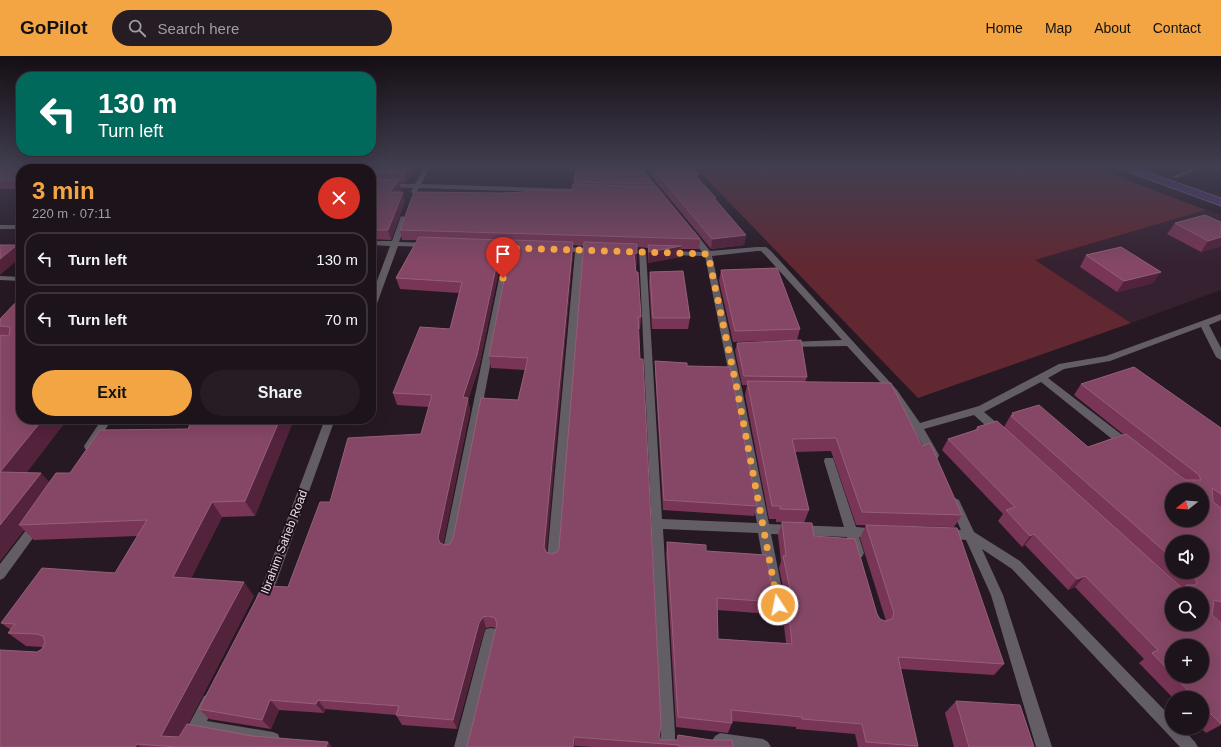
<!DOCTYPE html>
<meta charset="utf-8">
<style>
:root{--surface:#1d131b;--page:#251c24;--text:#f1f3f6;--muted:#a09ea3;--line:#3b323a;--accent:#f3a443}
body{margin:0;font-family:Arial,sans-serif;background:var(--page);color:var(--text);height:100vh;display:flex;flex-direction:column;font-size:15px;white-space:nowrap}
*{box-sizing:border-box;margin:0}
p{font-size:13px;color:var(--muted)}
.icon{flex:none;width:22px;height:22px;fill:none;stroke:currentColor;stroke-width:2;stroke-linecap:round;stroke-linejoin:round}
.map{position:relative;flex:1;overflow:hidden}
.sheet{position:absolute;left:16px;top:108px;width:360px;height:260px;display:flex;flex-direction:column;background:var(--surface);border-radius:16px;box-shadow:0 4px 16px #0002,0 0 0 1px var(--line)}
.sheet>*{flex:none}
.hud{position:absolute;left:16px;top:16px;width:360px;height:84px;border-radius:16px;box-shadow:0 4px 16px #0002,0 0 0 1px var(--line);background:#00695c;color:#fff;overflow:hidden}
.needle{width:26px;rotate:253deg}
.buttons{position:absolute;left:1165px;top:427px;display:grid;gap:8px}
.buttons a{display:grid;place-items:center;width:44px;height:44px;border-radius:50%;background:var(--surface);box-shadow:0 4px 16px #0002,0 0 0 1px var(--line);font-size:20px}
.pin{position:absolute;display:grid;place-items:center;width:34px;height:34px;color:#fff;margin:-41px -17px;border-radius:50% 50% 50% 0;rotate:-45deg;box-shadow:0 0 4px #0007}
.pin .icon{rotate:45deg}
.me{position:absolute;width:44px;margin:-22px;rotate:349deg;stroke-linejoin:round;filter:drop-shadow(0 0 3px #0008)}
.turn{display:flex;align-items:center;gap:14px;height:84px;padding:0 16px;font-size:18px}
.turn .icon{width:52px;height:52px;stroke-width:2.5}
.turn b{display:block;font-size:28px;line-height:34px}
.round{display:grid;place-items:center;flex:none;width:42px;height:42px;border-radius:21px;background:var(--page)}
.summary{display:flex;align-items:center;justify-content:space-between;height:68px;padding:0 16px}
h1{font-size:24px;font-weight:600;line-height:30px;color:var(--accent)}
.primary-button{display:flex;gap:8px;margin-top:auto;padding:8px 16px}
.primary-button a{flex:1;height:46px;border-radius:24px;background:var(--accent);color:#111;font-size:16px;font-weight:600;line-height:46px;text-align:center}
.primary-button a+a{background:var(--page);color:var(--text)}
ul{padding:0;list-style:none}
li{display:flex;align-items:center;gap:12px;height:54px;margin:0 8px 6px;padding:0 8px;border:2px solid var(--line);border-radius:16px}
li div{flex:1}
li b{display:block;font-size:15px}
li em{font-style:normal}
header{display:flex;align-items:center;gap:24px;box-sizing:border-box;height:56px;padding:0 20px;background:var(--accent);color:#111}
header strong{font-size:19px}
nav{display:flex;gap:22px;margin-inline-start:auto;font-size:14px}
.search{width:280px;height:36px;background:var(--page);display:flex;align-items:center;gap:10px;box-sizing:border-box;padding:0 14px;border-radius:22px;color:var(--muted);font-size:15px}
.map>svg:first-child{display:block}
.built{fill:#352130}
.green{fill:#612832}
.water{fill:#513a7b;stroke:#7f6c9b}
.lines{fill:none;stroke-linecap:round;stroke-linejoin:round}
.minor{fill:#635e65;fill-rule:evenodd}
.wall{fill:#793555;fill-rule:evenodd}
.shaded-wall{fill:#53223b}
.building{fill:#854765;stroke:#955f79;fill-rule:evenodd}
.route{stroke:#f3a443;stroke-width:7;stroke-dasharray:0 12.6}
.labels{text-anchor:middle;stroke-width:4;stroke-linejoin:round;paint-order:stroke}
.near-street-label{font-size:12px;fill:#eadfe7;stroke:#1e0f1a}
</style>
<header>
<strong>GoPilot</strong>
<div class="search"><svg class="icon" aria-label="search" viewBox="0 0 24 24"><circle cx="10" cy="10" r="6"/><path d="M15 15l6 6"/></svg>Search here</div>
<nav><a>Home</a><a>Map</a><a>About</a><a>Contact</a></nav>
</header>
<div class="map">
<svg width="1221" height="691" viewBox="0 0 1221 691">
<rect width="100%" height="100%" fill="#271924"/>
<!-- built -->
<polygon class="built" points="1206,154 1221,159 1221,234 1131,267 1034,204"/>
<!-- green -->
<polygon class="green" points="727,111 1093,111 1206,154 1035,204 1131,267 918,342 701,117"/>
<!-- water -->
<polygon class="water" points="1114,111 1134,111 1221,142 1221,150"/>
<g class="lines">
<!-- minor -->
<g class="minor">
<polygon points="424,111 430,111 421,128 577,133 580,135 577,137 419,132 416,137 414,138 411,136 413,132 371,131 371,127 415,128"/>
<polygon points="635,111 642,111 664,140 664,142 660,142"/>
<polygon points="1194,111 1203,111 1177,122 1172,121"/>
<polygon points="401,160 408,162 399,186 428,187 432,189 428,191 398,190 375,253 371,256 371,241 390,190 371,189 371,185 392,185"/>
<rect x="0" y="169" width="21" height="4"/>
<polygon points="688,175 694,175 710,195 757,191 766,191 771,195 897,334 920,367 979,350 1059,308 1106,300 1221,258 1221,264 1209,269 1221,292 1221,304 1216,301 1201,271 1110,305 1064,313 1048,322 1130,385 1131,388 1130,391 1122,391 1041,326 984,356 1004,373 1005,376 1004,379 996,379 974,359 924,373 939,399 938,402 930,402 914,374 891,338 847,290 786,291 784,289 786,287 789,286 842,284 765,199 761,195 757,195 712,200 742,333 769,468 844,471 824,405 825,402 833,402 856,471 879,473 881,477 879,481 875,482 859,481 864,497 862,501 858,502 854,501 847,481 771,478 788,564 786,568 781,570 776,568 774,564 758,477 663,473 675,678 675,691 659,691 661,678 639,194 645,194 646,196 662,463 757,467 732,333 705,200 668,199 664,197 668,195 702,196 687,177"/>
<polygon points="487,189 524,190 528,192 524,194 512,194 455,494 453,498 449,499 445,498 443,494 505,194 487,193"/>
<polygon points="557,191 596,192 600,194 596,196 583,196 559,503 557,507 553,508 549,507 547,503 575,196 557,195"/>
<polygon points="0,220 21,221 21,225 0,224"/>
<polygon points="102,363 112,363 93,393 85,393 84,390"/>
<polygon points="325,363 335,363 276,527 267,546 262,548 257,546 256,542 264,525"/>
<polygon points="955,442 959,444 974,476 1020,505 1172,662 1172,672 1182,672 1195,686 1198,691 1180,691 1012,513 982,493 1003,539 1052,691 1036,691 991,539 966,484 943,482 941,478 943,474 947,473 961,474 949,447 951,444"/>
<polygon points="37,463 41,465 43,468 41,471 4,522 0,524 0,508 33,465"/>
<polygon points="491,572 496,573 498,578 470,691 454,691 484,578 486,573"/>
<polygon points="209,638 214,640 216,645 207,665 273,676 278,678 280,683 278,688 273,690 206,679 200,677 193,691 177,691 204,640"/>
<polygon points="720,677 763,683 768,686 771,691 716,691 712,685 715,680"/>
</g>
</g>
<!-- wall -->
<g class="wall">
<polygon points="0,111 416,111 406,126 399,126 401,133 399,136 405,145 391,184 371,183 371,113 21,113 21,133 0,133"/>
<polygon points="648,111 692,111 699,123 716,144 746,179 744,189 711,193 648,116"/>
<path d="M 574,126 L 651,128 L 651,130 L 700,183 L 699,193 L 681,193 L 680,201 L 648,207 L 648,192 L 637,191 L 637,209 L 635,209 L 641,261 L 640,273 L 638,273 L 659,682 L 660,684 L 733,691 L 593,691 L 575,690 L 575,691 L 467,691 L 496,572 L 491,571 L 486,572 L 483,578 L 457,673 L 402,669 L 396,659 L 325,653 L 324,657 L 279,654 L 271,673 L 209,663 L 199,653 L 288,531 L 330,446 L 421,378 L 429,351 L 397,349 L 393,337 L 450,273 L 459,237 L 400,233 L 396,222 L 417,184 L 402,184 L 400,174 L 503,137 L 572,135 L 574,128 ZM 502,187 L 511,187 L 489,300 L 491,312 L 525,314 L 518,344 L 453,483 L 450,488 L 445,489 L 443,488 L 470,354 L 468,344 L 479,311 L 503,195 ZM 573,189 L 584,190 L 559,492 L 557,496 L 551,498 L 546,496 L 573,197 Z"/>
<polygon points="1221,166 1221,190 1201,196 1167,178 1175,167"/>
<polygon points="1086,199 1153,227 1117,236 1080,211"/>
<polygon points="721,214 800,273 797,284 733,286 719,225"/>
<polygon points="650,216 690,262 688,273 652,273 649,227"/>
<polygon points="21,241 21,363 72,363 71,365 66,365 26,417 50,426 70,417 188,373 192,363 294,363 255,460 222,461 191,522 254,540 188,668 252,680 328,686 332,691 0,691 37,596 42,593 43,591 26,590 8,577 11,574 1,567 115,517 137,480 34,484 24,474 0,505 0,279 1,279 0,278 0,263"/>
<polygon points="737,287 807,321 805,326 922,390 962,459 954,471 856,469 831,395 795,396 809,454 804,467 776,466 776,463 769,463 745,339 747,329 742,329 735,295"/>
<polygon points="655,305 687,310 757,450 754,460 663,454 655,315"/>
<path d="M 1081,328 L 1221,372 L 1221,669 L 1206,677 L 1201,672 L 1202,672 L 1202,642 L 1173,642 L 1139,607 L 1144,603 L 1075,531 L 1068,534 L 1025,489 L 1022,491 L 998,465 L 1003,458 L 942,394 L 948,383 L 975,374 L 977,371 L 1004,371 L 1012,357 L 1088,391 L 1123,378 L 1074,339 ZM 1172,486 L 1202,516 L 1172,516 ZM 1172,590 L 1202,620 L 1172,620 Z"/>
<polygon points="782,466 814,480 877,558 880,563 885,565 886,565 860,482 866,469 1004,608 994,619 901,613 918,690 918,691 858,691 855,678 796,673 796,671 732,665 732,667 728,677 676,671 666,499 667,486 706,495 775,546 771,558 717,554 718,583 786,587 784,570 789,559 779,512 781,505 778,479"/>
<polygon points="956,645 1034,691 954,691 945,657"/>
</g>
<!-- shaded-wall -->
<g class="shaded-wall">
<polygon points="408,111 416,111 406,126 404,117"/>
<polygon points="699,118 698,128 695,119"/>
<polygon points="399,124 401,133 392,145 390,136"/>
<polygon points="403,136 405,145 391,184 388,174"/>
<polygon points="746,179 744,189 711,193 712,183"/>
<polygon points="1221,181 1221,190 1201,196 1208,185"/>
<polygon points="502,184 503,195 479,311 468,344 470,354 442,494 438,482 463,341"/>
<polygon points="573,186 573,197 546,503 544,491"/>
<polygon points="17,189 21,194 21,201 0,219 0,203"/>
<polygon points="681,190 680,201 648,207 649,196"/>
<polygon points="637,197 637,209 633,209 634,198"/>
<polygon points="1161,216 1153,227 1117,236 1124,225"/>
<polygon points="43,363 65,363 66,365 15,431 0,417 0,416"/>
<polygon points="280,363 294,363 255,460 245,445"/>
<polygon points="41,417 55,432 19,469 24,474 0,505 0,469"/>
<polygon points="212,446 222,461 185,535 173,521"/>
<polygon points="1034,478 1025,489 1022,491 1030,480"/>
<polygon points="1085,520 1075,531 1068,534 1077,523"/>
<polygon points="244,526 254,540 176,691 161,680"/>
<polygon points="483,561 486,572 483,578 457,673 453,664 479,567"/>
<polygon points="270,644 279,654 271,673 262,664"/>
<polygon points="318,644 325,653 324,657 316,648"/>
<polygon points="574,681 575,691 573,691"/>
<polygon points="328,686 332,691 326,691"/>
<polygon points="137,688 141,691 135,691"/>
</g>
<!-- building -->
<g class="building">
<polygon points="16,111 408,111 404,117 371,117 371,113 21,113 21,124 0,124 0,112 15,113"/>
<polygon points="576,111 638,111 651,128 574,126"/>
<polygon points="652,111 692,111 699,118 695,119 716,142 714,142 746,179 712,183"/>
<polygon points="371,123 399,124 390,136 403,136 388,174 371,174"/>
<polygon points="573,128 657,131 700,183 400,174 414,136 503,137 524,136 525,134 572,135"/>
<polygon points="1205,159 1221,166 1221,181 1208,185 1175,167"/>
<polygon points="419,181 502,184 477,299 463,341 468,342 438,482 440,487 445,489 450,488 453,483 481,342 518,344 528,302 489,300 512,184 573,186 544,491 546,496 551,498 557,496 559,492 584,186 637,188 637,197 634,198 636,216 638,216 641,261 638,261 640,303 643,303 661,669 659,682 660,684 677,684 678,679 711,684 732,684 733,691 679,691 679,689 574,681 573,691 467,691 497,568 495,562 488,560 483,561 479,567 453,664 396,659 399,650 318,644 316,648 270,644 262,664 199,653 263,530 288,531 320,446 330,446 348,382 421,378 432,339 393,337 420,271 450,273 462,226 396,222"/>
<polygon points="0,189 17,189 0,203"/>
<polygon points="648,189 681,190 649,196"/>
<polygon points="1121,191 1161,216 1124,225 1086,199"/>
<polygon points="777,212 800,273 735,275 721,214"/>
<polygon points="683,215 690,262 653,262 650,216"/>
<polygon points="21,241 21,363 43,363 0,416 0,279 9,280 10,271 0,270 0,263"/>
<polygon points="801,284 807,321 744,320 737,287"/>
<polygon points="655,305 687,307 687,310 730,311 757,450 664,444"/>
<path d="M 1134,311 L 1221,372 L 1221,438 L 1212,432 L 1213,446 L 1221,452 L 1221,546 L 1214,544 L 1212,559 L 1221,567 L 1221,668 L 1202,649 L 1202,642 L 1195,642 L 1174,620 L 1202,620 L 1202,590 L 1172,590 L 1172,618 L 1152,597 L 1158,594 L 1085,520 L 1077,523 L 1034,478 L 1030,480 L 1006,454 L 1015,451 L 948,383 L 979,373 L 977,371 L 997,365 L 1183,533 L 1185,533 L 1186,529 L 1195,529 L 1197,527 L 1195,522 L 1188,516 L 1202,516 L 1202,486 L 1172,486 L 1172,502 L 1011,360 L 1014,359 L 1012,357 L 1039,349 L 1088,391 L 1126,378 L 1185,424 L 1201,424 L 1199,419 L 1081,328 ZM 1172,434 L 1202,434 L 1202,464 L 1172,464 ZM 1172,538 L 1202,538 L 1202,568 L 1172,568 Z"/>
<polygon points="747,325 891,327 922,390 930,387 962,459 862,456 836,382 792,383 809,454 780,453 780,450 772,450"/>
<polygon points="192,363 280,363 245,445 212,446 173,521 244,526 161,680 179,681 187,668 252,680 328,686 326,691 176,691 137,688 135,691 0,691 0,594 37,596 42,593 45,586 43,580 37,578 8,577 15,568 1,567 42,512 115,517 147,464 19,469 56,417 70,417 100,374 188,373"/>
<polygon points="0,416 41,417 0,469"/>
<polygon points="782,466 812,467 814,480 855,483 877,558 880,563 885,565 892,563 894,557 866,469 957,472 1004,608 898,601 918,690 866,686 862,668 802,663 802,661 731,654 732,667 678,661 667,486 706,489 706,495 766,499 775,546 717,542 718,583 792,588 789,559 794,552 783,500 786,500"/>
<polygon points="956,645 1020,649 1034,691 969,691"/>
</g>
<!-- sky -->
<linearGradient id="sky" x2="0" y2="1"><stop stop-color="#150e14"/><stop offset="0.53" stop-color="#413e50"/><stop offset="1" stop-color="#413e50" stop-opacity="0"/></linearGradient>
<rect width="1221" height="208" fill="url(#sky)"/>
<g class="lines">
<!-- route -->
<polyline class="route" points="503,222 509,192 708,198 737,333 778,549"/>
</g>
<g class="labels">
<!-- near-street labels -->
<g class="near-street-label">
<text transform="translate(284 486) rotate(-69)" y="4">Ibrahim Saheb Road</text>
</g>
</g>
</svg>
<div class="buttons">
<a><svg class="needle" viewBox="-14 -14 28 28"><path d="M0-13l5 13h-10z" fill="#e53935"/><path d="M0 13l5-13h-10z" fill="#a09ea3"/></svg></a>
<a><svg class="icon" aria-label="sound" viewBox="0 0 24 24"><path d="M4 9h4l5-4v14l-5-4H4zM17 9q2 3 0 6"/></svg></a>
<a><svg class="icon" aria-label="search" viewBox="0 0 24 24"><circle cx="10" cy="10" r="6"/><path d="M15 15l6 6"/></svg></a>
<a>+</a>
<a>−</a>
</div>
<div class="pin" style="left:503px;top:222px;background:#d93025"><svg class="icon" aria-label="arrive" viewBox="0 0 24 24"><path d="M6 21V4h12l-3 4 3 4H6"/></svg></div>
<svg class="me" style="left:778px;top:549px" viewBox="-20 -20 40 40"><circle r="17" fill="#f3a443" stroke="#fff" stroke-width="3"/><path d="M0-11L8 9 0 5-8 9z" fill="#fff"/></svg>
<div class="hud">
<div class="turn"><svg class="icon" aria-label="left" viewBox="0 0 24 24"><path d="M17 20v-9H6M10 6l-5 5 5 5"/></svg><div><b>130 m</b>Turn left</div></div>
</div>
<section class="sheet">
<div class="summary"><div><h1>3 min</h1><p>220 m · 07:11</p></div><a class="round" style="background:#d93025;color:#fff"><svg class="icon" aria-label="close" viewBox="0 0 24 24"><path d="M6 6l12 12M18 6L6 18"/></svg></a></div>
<ul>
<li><svg class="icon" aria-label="left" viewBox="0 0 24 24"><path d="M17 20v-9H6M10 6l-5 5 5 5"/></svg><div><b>Turn left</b></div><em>130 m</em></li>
<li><svg class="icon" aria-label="left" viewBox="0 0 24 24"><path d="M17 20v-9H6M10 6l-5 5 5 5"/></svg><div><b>Turn left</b></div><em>70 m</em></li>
</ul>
<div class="primary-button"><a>Exit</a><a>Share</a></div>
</section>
</div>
